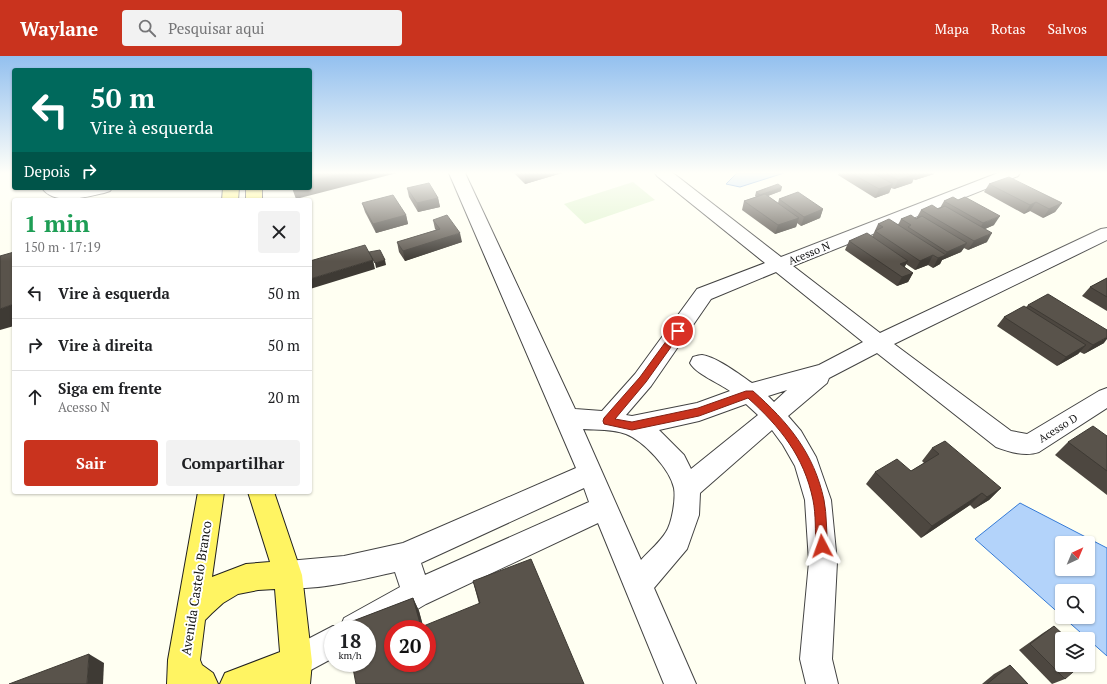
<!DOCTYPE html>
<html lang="pt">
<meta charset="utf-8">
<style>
:root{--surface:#fff;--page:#f2f2f2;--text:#202124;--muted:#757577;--line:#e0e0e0;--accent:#c9331e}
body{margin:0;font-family:"PT Serif",serif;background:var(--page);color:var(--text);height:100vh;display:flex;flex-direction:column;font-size:15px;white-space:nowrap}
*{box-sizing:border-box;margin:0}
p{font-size:13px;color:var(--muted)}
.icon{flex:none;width:22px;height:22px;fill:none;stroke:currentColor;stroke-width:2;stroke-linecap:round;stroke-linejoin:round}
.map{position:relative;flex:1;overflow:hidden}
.panel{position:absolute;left:12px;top:142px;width:300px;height:296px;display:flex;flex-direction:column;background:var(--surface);border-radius:4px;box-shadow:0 1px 3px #0004}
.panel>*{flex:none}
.hud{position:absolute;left:12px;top:12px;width:300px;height:122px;border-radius:4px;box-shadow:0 1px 3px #0004;background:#00695c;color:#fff;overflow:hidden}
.needle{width:26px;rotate:44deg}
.buttons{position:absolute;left:1055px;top:480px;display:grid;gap:8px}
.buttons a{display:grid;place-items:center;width:40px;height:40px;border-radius:4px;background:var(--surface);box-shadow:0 1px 3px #0004;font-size:20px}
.speed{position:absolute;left:324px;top:564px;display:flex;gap:8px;font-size:20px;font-weight:700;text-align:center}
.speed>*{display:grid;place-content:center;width:52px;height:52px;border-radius:50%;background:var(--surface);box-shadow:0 1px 3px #0004;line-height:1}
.speed small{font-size:10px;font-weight:400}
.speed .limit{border:6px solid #d22;background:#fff;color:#111}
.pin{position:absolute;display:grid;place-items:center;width:34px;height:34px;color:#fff;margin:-17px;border:2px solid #fff;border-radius:50%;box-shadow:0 1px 4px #0007}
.me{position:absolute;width:44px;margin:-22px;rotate:356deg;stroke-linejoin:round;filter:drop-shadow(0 0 3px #0008)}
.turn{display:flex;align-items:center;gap:14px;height:84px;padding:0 12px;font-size:18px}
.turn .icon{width:52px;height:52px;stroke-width:2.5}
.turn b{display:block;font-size:28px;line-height:34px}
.then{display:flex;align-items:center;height:38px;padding:0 12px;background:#0003;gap:8px;font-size:15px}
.round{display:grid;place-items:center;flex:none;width:42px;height:42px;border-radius:4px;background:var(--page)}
.head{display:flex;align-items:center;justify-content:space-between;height:68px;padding:0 12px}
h1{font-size:24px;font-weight:800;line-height:30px;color:#1e9e55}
.cta{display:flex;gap:8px;margin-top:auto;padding:8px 12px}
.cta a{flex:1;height:46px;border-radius:4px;background:var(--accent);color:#fff;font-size:16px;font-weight:800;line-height:46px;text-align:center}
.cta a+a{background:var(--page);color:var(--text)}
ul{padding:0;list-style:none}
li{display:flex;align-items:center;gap:12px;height:52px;padding:0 12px;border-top:1px solid var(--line)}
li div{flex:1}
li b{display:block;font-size:15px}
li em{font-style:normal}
header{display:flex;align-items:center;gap:24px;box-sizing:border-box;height:56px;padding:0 20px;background:var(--accent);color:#fff}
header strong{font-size:19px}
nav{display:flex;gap:22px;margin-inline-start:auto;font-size:14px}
.search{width:280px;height:36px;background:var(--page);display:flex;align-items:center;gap:10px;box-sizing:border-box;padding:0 14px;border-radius:4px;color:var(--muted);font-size:15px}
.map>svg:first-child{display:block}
.pitch{fill:#def3cb}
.water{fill:#b3d3fa;stroke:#357ad6;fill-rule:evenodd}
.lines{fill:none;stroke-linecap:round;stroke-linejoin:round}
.minor-casing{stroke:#434343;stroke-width:2}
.major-casing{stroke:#212121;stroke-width:2}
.minor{fill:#fff;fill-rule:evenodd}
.major{fill:#fff462;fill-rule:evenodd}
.wall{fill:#4d4740}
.shaded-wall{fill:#3e3a34}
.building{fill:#59534b;stroke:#3e3a34;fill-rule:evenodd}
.route{fill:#c9331e;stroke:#832114}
.labels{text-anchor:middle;stroke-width:4;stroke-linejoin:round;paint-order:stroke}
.street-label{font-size:11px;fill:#101010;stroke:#fff}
.near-street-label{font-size:13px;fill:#101010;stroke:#fff}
</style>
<header>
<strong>Waylane</strong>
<div class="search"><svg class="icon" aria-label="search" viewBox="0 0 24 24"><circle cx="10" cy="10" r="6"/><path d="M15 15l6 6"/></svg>Pesquisar aqui</div>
<nav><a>Mapa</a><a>Rotas</a><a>Salvos</a></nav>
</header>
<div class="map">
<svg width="1107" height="628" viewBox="0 0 1107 628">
<rect width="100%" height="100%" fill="#fffff2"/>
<!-- pitch -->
<polygon class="pitch" points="633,126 655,144 585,168 564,148"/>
<!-- water -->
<g class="water">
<polygon points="737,117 784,117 740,131 726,128"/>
<path d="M 1020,447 L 1107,492 L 1107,600 L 1063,561 L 1088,561 L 1088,535 L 1062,535 L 1062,560 L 975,483 ZM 1062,487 L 1088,487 L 1088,513 L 1062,513 Z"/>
</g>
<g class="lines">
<defs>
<g id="minor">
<path d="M 449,117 L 465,117 L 575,353 L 602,355 L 635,318 L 697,233 L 765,207 L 657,120 L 655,117 L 673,117 L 781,201 L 998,117 L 1020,117 L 1018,120 L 793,210 L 880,277 L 1101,173 L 1107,172 L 1107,184 L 894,288 L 1011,375 L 1027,378 L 1099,335 L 1107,332 L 1107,352 L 1039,396 C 1025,401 1010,396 996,391 L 877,297 L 829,322 L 827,327 L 788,360 L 801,375 L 816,401 L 831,444 L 837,506 L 832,603 L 838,628 L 806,628 L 800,603 L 809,506 L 805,444 L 795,410 L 783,389 L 772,374 L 700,437 L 699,459 L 687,493 L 654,532 L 696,628 L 664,628 L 598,467 L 426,548 L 367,583 L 367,573 L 333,573 L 333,602 L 296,622 L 285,617 L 280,606 L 285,595 L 333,570 L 340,572 L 344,562 L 400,531 L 395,516 C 367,522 304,539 278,529 L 274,519 L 278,509 L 288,505 L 344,500 L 403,487 L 576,412 ZM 776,216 L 863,286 L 819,309 L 752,327 C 740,319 717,301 702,299 C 699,299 696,300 693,301 L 690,307 C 696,318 719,327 730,335 L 697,347 L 632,360 L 626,359 L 651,330 L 711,243 ZM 787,334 L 774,346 L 768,340 ZM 746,348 L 758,359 L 691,413 L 684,399 L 659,374 L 699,365 ZM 583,373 C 597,374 613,373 626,378 C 644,385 670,413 674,432 C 676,443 672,467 666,476 C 660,486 649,495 641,504 ZM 584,432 L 589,446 L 425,519 L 421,507 Z"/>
<path d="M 42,132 L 112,132 L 110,135 L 104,137 C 87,141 54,150 42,132 Z"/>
</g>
<g id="major">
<polygon points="223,132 239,132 238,144 222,144"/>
<rect x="246" y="132" width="16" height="12"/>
<polygon points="198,436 224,436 212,521 246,508 270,506 248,436 274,436 302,519 312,606 310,628 220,628 225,617 280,596 275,533 258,534 238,538 223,547 212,557 205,564 200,604 202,609 213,617 218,628 167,628 168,604"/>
</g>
</defs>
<!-- minor casing -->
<use href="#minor" class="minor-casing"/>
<!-- major casing -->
<use href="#major" class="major-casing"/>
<!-- minor -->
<use href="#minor" class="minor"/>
<!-- major -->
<use href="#major" class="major"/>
</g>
<!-- wall -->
<g class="wall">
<polygon points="514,117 562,117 525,128"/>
<polygon points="839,117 934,117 934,118 915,124 913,123 912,127 894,133 891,132 889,137 875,142 838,119"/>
<polygon points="989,128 1062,147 1055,156 1043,162 1030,155 1024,158 984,136"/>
<polygon points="407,132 438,142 440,151 418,156 409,141"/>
<polygon points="781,135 768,140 778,147 779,143 823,153 820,162 801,170 797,167 796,171 775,178 742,154 744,145 756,141 755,140 756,136"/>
<polygon points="944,145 994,169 985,173 987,186 968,194 964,192 961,196 942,204 940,208 933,212 928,209 915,214 906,208 904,211 913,217 908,226 897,230 845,194 849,185 872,181 878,168 898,169 901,163 916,163 921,154 938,153 940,152"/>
<polygon points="362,147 406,159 408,168 376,177 365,156"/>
<polygon points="433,164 462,186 405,205 399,196 397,186 436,174 435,173"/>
<polygon points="1107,222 1107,255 1082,240 1090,231"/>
<polygon points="1028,249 1104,287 1084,298 1080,296 1078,298 1057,310 997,270 1004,261 1026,251"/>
<polygon points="1107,380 1107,439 1055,399 1068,386"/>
<polygon points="932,392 1001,432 989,444 974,453 970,449 921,482 866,428 875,416 911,415 924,407 922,405"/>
<polygon points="473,525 584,628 345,568 413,542 419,555 423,571 479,548"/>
<polygon points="1054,570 1065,623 1052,628 1019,594 1043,577"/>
<polygon points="1010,609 1028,628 982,628 994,618"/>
</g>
<!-- shaded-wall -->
<g class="shaded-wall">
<polygon points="343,117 397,117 296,143 292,132 310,132 310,125"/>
<polygon points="525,117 562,117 525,128"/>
<polygon points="919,117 934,117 934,118 915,124"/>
<polygon points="916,118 912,127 894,133 898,124"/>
<polygon points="893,128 889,137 875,142 879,133"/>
<polygon points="782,131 781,135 759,143 760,139"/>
<polygon points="438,142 440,151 418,156 417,147"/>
<polygon points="1036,146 1030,155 1024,158 1030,149"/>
<polygon points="1062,147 1055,156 1043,162 1049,153"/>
<polygon points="823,153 820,162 801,170 804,161"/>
<polygon points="406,159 408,168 376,177 373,168"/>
<polygon points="1000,160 994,169 978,176 983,167"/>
<polygon points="799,162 796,171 775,178 778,169"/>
<polygon points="460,177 462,186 405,205 403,195"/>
<polygon points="992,177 987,186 968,194 974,185"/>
<polygon points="967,187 961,196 942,204 940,208 933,212 938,202 945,199 947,196"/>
<polygon points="933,199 928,209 915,214 920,205"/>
<polygon points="373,204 375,213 310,233 310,223"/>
<polygon points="385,204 386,209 376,212 375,207"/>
<polygon points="908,205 903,214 895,217 900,208"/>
<polygon points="913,217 908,226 897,230 902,221"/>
<polygon points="14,248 14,270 0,274 0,253"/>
<polygon points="1107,281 1107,283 1104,287 1084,298 1093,289"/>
<polygon points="1086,289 1078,298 1057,310 1066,301"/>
<polygon points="1001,432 989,444 974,453 987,441"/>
<polygon points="982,437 970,449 921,482 932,470"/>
<polygon points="413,542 419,555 424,573 421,571"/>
<polygon points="89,598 104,607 103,628 87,628"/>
</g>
<!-- building -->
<g class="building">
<polygon points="310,117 343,117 310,125"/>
<polygon points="851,117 873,117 893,128 879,133"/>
<polygon points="885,117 914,117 916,118 898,124"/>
<polygon points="1009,121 1062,147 1049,153 1036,146 1030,149 989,128"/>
<polygon points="429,127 438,142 417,147 407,132"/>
<polygon points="778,128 782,131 760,139 756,136"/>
<polygon points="798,136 823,153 804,161 779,143"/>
<polygon points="765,138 799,162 778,169 744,145"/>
<polygon points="393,139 406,159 373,168 362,147"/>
<polygon points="953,141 958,144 965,141 1000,160 983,167 944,145"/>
<polygon points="932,149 938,153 945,150 992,177 974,185 921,154"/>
<polygon points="447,159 460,177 403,195 397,186 440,173 433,164"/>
<polygon points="911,159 916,163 922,160 967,187 947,196 908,171 911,169 901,163"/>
<polygon points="889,163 946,199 938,202 933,199 920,205 875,175 883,171 878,168"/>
<polygon points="867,177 908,205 900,208 913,217 902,221 849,185"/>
<polygon points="365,189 373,204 310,223 310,205"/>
<polygon points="380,194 385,204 375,207 369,196"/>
<polygon points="14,196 14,248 0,253 0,200"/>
<polygon points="1107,222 1107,241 1090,231"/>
<polygon points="1048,238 1107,274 1107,281 1093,289 1028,249"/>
<polygon points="1024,250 1086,289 1066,301 1004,261"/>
<polygon points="1093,370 1107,380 1107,415 1068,386"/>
<polygon points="945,385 1001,432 987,441 982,437 932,470 875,416 897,403 911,415 939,398 932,392"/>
<path d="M 531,503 L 584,628 L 356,628 L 352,607 L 367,607 L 367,573 L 345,573 L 345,568 L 413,542 L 421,571 L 480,547 L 473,525 ZM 393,573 L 427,573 L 427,607 L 393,607 Z"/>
<polygon points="1054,570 1068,583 1062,583 1062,609 1081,609 1065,623 1030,588"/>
<polygon points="89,598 87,628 9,628"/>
<polygon points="1010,609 1028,628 987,628"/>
</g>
<!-- sky -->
<linearGradient id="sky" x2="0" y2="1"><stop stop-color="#93c0ef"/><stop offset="0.57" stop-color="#fffff9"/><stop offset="1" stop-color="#fffff9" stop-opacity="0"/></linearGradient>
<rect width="1107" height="205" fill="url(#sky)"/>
<!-- route -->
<path class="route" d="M 678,272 L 682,275 L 681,277 L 646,326 L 615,363 L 632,366 L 698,352 L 746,335 L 753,335 C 788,366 814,397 824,444 C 827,459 826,475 828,490 L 826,494 L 822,496 L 818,494 L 816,490 C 815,475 816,459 813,444 C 804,400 780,371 748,342 L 699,360 L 632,374 L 604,368 L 603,365 L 604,362 L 640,321 L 675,273 Z"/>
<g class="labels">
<!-- street labels -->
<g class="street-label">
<text transform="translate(809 197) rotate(-22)" y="4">Acesso N</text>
<text transform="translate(1058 372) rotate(-32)" y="4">Acesso D</text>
</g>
<!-- near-street labels -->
<g class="near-street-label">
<text transform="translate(196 532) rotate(-81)" y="5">Avenida Castelo Branco</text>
</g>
</g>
</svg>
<div class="buttons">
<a><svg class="needle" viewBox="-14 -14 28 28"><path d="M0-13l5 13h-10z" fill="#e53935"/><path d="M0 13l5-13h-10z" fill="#757577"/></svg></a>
<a><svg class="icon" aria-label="search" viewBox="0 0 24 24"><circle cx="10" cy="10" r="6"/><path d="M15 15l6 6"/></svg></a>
<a><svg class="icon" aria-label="layers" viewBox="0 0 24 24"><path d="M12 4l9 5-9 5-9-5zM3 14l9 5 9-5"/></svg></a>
</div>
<div class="speed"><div>18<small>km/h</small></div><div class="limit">20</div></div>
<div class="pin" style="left:678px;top:275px;background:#d93025"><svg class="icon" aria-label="arrive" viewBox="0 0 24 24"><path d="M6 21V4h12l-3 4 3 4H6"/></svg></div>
<svg class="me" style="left:822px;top:490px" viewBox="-20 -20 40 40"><path d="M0-17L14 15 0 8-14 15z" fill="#c9331e" stroke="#fff" stroke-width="4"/></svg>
<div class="hud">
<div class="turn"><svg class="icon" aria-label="left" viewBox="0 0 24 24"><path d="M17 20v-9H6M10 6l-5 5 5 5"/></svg><div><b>50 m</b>Vire à esquerda</div></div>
<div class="then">Depois<svg class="icon" aria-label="right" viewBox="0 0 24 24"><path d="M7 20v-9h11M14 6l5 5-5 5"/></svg></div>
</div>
<section class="panel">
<div class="head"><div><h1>1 min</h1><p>150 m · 17:19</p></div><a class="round"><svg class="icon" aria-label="close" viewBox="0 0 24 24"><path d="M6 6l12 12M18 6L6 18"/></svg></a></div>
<ul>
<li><svg class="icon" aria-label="left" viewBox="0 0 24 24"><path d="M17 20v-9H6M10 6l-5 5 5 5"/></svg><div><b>Vire à esquerda</b></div><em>50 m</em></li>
<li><svg class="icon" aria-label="right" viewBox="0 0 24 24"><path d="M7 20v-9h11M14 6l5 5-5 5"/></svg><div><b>Vire à direita</b></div><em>50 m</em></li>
<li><svg class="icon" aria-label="ahead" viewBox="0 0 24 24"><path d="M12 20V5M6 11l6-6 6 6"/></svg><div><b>Siga em frente</b><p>Acesso N</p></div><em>20 m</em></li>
</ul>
<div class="cta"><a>Sair</a><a>Compartilhar</a></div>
</section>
</div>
